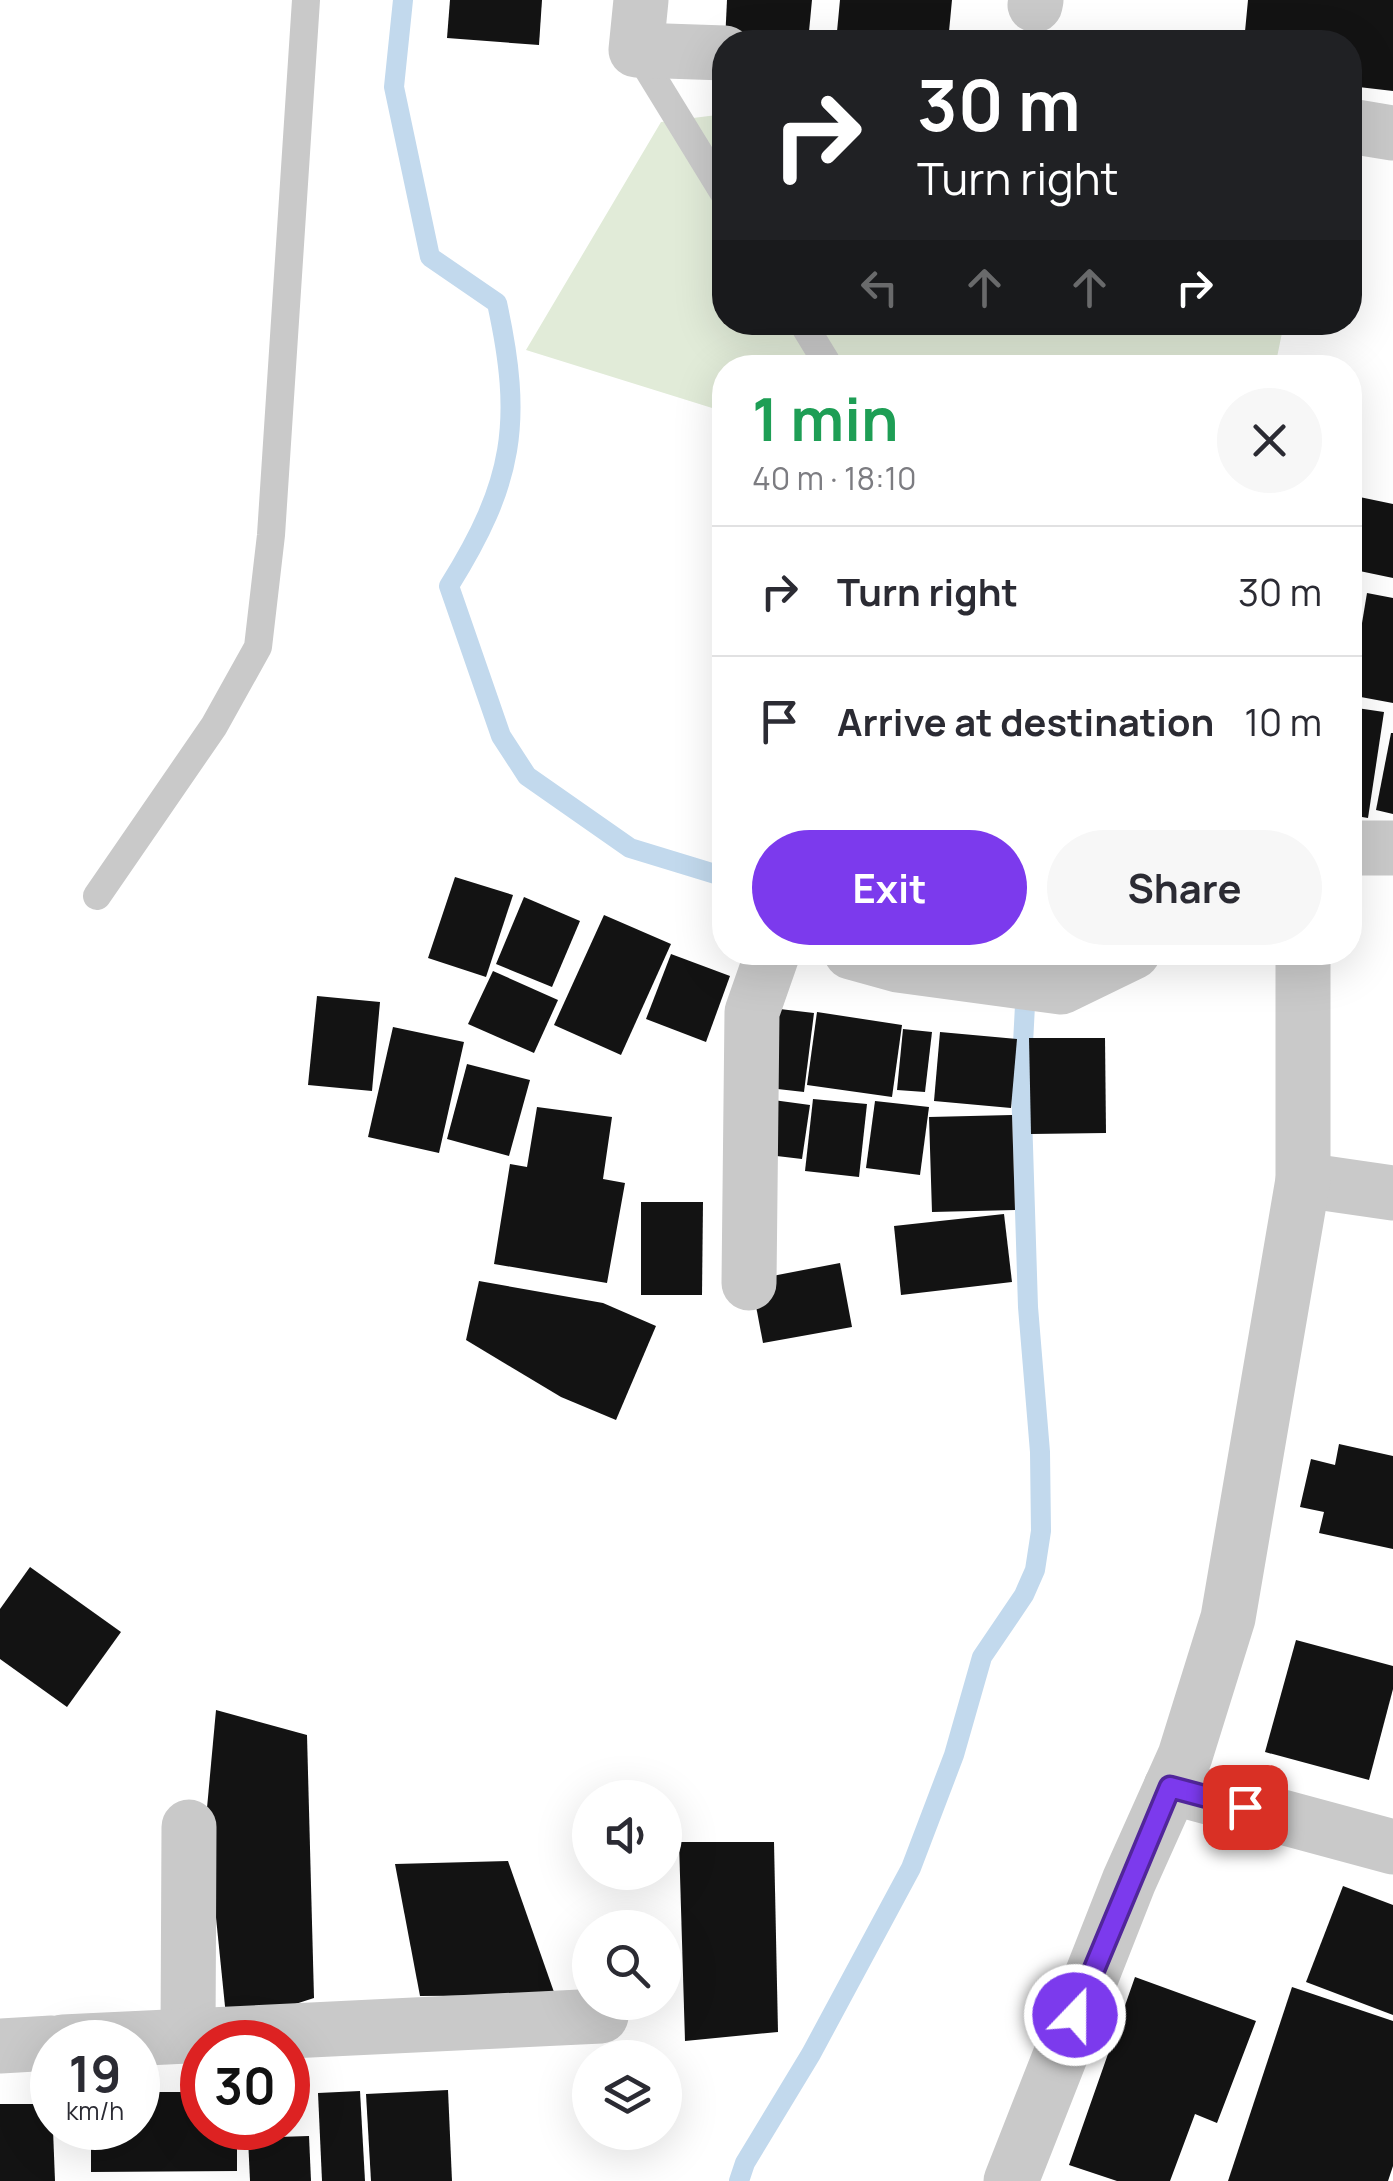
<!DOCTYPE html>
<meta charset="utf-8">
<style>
:root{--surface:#fff;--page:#f7f7f7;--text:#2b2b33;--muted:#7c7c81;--line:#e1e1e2;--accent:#7c3aed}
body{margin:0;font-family:Manrope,sans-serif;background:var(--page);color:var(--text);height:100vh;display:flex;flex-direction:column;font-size:38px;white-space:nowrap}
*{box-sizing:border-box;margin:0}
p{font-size:32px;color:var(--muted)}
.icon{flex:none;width:55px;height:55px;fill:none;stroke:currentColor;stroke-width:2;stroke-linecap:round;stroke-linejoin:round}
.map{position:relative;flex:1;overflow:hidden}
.drawer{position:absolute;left:712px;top:355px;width:650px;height:610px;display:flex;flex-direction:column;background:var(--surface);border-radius:40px;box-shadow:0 10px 40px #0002}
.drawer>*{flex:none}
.top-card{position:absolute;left:712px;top:30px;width:650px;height:305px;border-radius:40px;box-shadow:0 10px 40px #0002;background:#202124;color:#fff;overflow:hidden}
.fabs{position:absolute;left:572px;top:1780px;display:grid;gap:20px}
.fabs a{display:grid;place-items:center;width:110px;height:110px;border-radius:50%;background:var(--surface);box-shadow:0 10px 40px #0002;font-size:50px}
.speed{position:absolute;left:30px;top:2020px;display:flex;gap:20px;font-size:50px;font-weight:700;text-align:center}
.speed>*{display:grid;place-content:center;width:130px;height:130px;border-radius:50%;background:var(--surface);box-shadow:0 10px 40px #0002;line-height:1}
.speed small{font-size:25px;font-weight:400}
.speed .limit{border:15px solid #d22;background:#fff;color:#111}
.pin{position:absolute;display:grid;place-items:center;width:85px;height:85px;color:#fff;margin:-42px;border-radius:20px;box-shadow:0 5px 15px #0006}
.me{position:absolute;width:110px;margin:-55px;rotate:22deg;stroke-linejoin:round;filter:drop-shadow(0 0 8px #0008)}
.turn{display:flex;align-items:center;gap:35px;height:210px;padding:0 40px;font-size:45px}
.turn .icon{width:130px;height:130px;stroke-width:2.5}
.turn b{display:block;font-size:70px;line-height:85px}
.lanes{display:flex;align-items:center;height:95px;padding:0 40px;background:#0003;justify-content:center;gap:50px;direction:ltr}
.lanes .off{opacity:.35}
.round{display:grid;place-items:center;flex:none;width:105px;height:105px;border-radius:52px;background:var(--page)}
.head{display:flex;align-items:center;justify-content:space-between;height:170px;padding:0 40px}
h1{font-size:60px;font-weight:700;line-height:75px;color:#1e9e55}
.primary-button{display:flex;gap:20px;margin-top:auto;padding:20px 40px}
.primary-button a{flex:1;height:115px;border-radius:60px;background:var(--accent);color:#fff;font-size:40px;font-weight:700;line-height:115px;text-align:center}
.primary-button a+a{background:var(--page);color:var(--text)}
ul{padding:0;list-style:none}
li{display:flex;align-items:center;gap:30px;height:130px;padding:0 40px;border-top:2px solid var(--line)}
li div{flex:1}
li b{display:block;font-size:38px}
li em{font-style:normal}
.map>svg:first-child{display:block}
.green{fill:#e1ebd8}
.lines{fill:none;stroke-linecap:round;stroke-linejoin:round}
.stream{stroke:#c2d9ed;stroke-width:20}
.building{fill:#131313}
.lane{stroke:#c9c9c9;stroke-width:28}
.street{stroke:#c9c9c9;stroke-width:55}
.route-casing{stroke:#51269a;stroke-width:25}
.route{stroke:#7c3aed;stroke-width:18}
</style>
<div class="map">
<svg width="1393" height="2181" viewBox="0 0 1393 2181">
<rect width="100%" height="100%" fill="#fff"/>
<!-- green -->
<polygon class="green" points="725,114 725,322 1284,323 1275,367 725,368 725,412 526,350 661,122"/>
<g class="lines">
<!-- stream -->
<g class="stream">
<path d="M 403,0 L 394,87 L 430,257 L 497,303 C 523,422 514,482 449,586 L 501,736 L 527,776 L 630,848 L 725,877"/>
<polyline points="739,2181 745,2163 811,2054 911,1868 954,1755 982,1657 1024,1595 1035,1570 1041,1531 1040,1452 1028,1307 1021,1082 1026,986"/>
</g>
</g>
<!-- building -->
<g class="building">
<polygon points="450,0 542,0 539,45 447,38"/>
<polygon points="727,0 812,0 808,42 725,42"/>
<polygon points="840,0 952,0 948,42 836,42"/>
<polygon points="1248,0 1393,0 1393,91 1350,86 1350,42 1244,42"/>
<polygon points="1350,495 1393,504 1393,578 1350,569"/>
<polygon points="1367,593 1393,598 1393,703 1350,695"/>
<polygon points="1350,707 1384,712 1368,818 1350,815"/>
<polygon points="1391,733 1393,733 1393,814 1376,810"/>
<polygon points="455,877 513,895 486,977 428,958"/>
<polygon points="524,897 580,921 552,987 496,964"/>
<polygon points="604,915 671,944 621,1055 554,1025"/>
<polygon points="671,954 730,976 706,1042 646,1019"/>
<polygon points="493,971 558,1000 534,1053 468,1024"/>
<polygon points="317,996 380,1002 372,1091 308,1085"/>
<polygon points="771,1008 814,1013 804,1092 752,1086"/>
<polygon points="817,1012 902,1025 892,1097 807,1085"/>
<polygon points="393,1027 464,1042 439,1153 368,1137"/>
<polygon points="903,1029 932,1032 925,1092 897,1090"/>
<polygon points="940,1032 1017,1039 1011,1108 934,1101"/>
<polygon points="1029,1038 1105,1038 1106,1133 1031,1134"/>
<polygon points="467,1064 530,1080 509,1156 447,1139"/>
<polygon points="759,1098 810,1105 802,1159 751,1153"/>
<polygon points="813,1099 867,1104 859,1177 805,1171"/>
<polygon points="875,1101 929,1107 920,1175 866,1168"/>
<polygon points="537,1107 612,1117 603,1179 625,1183 607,1283 494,1264 510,1164 527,1167"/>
<polygon points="1012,1115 1015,1210 932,1212 929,1117"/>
<polygon points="641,1202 703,1202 702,1295 641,1295"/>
<polygon points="1004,1214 1012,1282 901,1295 894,1226"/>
<polygon points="840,1263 852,1327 763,1343 751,1280"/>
<polygon points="479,1281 603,1303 656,1326 616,1420 561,1397 466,1340"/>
<polygon points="1339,1444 1393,1456 1393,1549 1319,1533 1324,1512 1300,1507 1311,1459 1335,1465"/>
<polygon points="30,1567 121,1632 67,1707 0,1659 0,1609"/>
<polygon points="1296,1640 1393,1666 1393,1689 1369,1780 1265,1752"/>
<polygon points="216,1710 307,1735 314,1998 227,2026 206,1819"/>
<polygon points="679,1842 774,1842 778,2032 685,2041"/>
<polygon points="508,1861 555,1995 420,1996 395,1864"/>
<polygon points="1343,1886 1393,1905 1393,2015 1306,1982"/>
<polygon points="1135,1977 1256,2021 1217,2123 1195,2114 1170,2181 1117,2181 1069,2165"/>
<polygon points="1292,1987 1393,2021 1393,2166 1388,2181 1228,2181"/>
<polygon points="448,2090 452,2181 371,2181 366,2094"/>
<polygon points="360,2091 365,2181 322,2181 318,2093"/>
<polygon points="138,2092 202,2092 202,2128 237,2128 237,2171 91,2172 91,2128 138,2128"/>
<polygon points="0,2104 52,2104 55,2181 0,2181"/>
<polygon points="309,2136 311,2181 250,2181 248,2138"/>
</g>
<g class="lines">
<!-- lane -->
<g class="lane">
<polyline points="636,50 725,195"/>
<polyline points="802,322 830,368"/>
<polyline points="97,896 214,726 258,647 271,535 306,0"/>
</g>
<!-- street -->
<g class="street">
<polyline points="641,0 636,50 725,53"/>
<polyline points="1035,5 1036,0"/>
<polyline points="1350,126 1393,133"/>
<polyline points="1350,848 1393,848"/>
<polyline points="851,952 898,965 1061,987 1133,952"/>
<polyline points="1303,1180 1393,1193"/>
<polyline points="749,1283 752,1012 773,952"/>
<polyline points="1171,1787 1393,1847"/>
<polyline points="188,2036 189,1827"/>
<polyline points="63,2042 601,2016"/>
<polyline points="0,2046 52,2043"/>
<polyline points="1011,2181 1129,1881 1185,1756 1228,1618 1303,1180 1303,952"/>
</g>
</g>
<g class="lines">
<defs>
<polyline id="route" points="1075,2015 1170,1787 1245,1807"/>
</defs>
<!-- route casing -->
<use href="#route" class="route-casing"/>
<!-- route -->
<use href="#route" class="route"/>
</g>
</svg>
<div class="fabs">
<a><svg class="icon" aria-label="sound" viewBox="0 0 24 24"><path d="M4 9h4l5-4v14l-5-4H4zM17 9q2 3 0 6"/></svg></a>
<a><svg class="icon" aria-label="search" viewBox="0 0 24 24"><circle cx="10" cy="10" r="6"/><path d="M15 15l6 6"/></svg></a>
<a><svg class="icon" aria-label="layers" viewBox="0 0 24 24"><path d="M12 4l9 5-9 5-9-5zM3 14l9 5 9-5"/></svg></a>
</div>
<div class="speed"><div>19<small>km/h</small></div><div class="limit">30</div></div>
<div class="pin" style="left:1245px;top:1807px;background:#d93025"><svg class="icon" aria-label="arrive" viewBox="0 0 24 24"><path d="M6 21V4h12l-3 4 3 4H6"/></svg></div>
<svg class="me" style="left:1075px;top:2015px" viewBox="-20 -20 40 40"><circle r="17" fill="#7c3aed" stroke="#fff" stroke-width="3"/><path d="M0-11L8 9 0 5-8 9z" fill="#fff"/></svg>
<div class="top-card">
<div class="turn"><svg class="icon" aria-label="right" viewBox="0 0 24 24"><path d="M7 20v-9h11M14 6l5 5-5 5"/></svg><div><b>30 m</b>Turn right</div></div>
<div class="lanes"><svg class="icon off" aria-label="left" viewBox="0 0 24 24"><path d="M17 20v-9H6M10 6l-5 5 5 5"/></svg><svg class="icon off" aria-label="ahead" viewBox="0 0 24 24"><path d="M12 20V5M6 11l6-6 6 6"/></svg><svg class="icon off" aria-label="ahead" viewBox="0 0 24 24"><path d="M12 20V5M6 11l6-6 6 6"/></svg><svg class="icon" aria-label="right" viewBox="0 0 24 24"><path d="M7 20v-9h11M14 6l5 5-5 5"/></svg></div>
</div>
<section class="drawer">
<div class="head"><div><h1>1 min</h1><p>40 m · 18:10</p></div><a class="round"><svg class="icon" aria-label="close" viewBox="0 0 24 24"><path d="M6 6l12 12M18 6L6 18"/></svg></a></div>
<ul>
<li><svg class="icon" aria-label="right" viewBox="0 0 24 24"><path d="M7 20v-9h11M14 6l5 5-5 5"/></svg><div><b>Turn right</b></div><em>30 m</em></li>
<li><svg class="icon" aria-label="arrive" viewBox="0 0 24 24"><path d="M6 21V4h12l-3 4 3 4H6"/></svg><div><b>Arrive at destination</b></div><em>10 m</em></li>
</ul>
<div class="primary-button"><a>Exit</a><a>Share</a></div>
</section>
</div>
